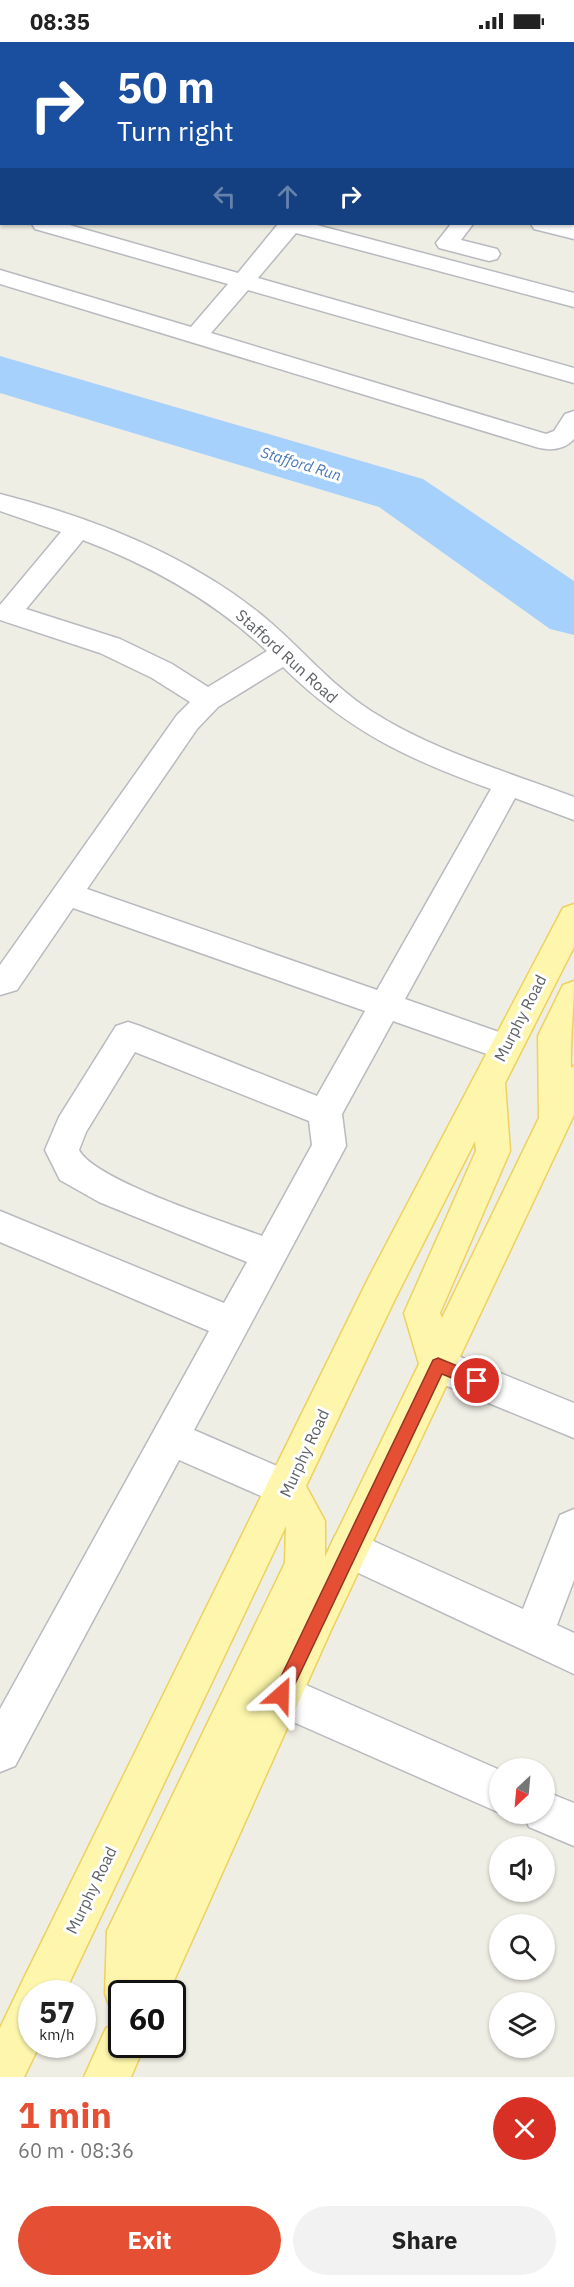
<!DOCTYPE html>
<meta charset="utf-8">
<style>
:root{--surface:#fff;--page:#f2f2f2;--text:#222;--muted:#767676;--accent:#e55035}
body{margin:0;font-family:"IBM Plex Sans",sans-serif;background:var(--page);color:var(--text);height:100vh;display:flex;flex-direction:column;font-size:22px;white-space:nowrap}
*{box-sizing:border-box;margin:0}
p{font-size:20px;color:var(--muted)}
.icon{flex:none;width:33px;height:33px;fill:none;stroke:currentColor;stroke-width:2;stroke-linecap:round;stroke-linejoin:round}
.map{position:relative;height:2035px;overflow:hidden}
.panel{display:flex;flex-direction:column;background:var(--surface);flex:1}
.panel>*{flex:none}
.banner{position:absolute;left:0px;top:0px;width:574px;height:183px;box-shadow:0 2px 4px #0004;background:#1a4fa0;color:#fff;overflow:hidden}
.needle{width:39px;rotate:206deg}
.controls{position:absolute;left:489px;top:1716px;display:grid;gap:12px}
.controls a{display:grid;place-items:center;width:66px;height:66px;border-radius:50%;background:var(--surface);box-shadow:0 2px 4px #0004;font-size:30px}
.speed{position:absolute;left:18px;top:1938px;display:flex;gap:12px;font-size:30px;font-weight:700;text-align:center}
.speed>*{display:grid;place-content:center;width:78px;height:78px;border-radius:50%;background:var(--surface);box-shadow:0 2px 4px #0004;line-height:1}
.speed small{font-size:15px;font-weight:400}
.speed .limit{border:3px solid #111;border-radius:9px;background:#fff;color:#111}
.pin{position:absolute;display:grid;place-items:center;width:51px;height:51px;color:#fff;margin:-26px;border:3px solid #fff;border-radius:50%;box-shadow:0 2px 6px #0007}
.me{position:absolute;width:66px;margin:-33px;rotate:25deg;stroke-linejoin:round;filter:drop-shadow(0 0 4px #0008)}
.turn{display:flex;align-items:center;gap:21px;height:126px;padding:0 18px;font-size:27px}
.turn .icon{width:78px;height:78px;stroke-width:2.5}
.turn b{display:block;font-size:42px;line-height:51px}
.lanes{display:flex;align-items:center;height:57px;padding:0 18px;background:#0003;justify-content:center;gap:30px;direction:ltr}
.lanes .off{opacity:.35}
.round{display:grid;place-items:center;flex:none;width:63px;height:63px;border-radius:32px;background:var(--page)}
.overview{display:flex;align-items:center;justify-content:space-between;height:102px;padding:0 18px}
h1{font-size:36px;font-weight:700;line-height:45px;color:var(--accent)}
.cta{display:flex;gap:12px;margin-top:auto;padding:12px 18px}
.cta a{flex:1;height:69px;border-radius:36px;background:var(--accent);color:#fff;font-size:24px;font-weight:700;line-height:69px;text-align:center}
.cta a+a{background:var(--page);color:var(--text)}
.status{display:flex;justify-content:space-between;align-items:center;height:42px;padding:0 30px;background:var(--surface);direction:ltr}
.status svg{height:16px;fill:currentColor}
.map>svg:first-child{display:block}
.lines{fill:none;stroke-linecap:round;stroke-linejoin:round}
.river{fill:#a7d1fd;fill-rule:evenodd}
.minor-casing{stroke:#b8babf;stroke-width:3}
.major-casing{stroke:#eed15f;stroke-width:3}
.minor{fill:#fff;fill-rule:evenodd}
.major{fill:#fdf6ac;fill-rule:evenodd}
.route{fill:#e55035;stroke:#953422;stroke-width:1.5}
.labels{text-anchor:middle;stroke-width:6;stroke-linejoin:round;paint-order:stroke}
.far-water-label{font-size:15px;font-style:italic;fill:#4675b8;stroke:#fff}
.street-label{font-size:16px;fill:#5d6065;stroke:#fff}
</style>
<div class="status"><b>08:35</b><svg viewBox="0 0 49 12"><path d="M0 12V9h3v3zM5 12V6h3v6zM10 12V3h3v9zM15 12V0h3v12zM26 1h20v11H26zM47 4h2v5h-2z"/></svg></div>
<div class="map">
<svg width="574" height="2035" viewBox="0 0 574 2035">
<rect width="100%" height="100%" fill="#efeee5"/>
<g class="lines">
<!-- river -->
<polygon class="river" points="0,314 423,437 574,539 574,593 550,587 379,465 0,351"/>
<defs>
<g id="minor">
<polygon points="104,0 126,0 127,2 105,2"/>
<polygon points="262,0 287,0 288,2 263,2"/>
<polygon points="417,0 438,0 416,2"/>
<rect x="0" y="97" width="2" height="12"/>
<rect x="573" y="121" width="1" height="12"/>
<polygon points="0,162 2,163 2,177 0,176"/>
<path d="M 32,182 L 66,182 L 238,231 L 278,182 L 313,182 L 574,251 L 574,265 L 296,191 L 258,236 L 574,326 L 574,341 L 248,248 L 211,291 L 546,392 L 554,389 L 565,372 L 574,369 L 574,397 C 564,408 550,409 536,405 L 0,242 L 0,228 L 191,285 L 228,242 L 35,187 Z"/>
<polygon points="451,182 473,182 461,198 497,207 500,212 497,217 489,219 439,206 436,201"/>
<polygon points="531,182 574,183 574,197 534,187"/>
<path d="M 0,452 C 90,475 185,512 258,570 C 297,601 328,641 371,669 C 433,709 506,729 574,755 L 574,778 L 515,756 L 405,957 L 516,996 L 520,1005 L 516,1014 L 504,1018 L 393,979 L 342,1072 L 346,1104 L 194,1388 L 300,1434 L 305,1447 L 300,1460 L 286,1465 L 179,1418 L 15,1724 L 0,1730 L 0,1667 L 209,1289 L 0,1200 L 0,1169 L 224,1261 L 247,1220 L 99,1160 L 60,1138 L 45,1108 L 59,1075 L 116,984 L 128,980 L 140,984 L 317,1054 L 365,969 L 73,866 L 17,948 L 0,953 L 0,923 L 177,673 L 190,660 L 152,636 L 100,611 L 0,578 L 0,563 L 61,490 L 0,469 ZM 83,498 C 152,524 214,559 267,609 L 208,645 L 172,622 L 120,597 L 26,567 ZM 283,625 C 347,688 407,717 491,747 L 377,948 L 87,847 L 197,687 L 218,665 ZM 135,1010 L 309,1079 L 312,1103 L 262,1194 C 225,1180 94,1138 79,1108 L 86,1090 Z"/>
<polygon points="438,1306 574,1361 574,1396 425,1335 420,1323 425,1311"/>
<polygon points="574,1467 574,1538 557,1583 574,1591 574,1632 335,1520 329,1507 335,1494 349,1488 523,1567 560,1473"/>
<polygon points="281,1632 500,1728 500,1771 266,1668 260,1653 266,1638"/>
<polygon points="544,1749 574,1761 574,1804 529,1785 523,1772 544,1772"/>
</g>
<g id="major">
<path d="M 574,862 L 574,905 L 505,1041 L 510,1109 L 440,1271 L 442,1276 L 539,1076 L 538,994 L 563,943 L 574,939 C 574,969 570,996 571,1026 L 574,1024 L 574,1073 L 331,1588 L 168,1952 L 122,1952 L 122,1972 L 111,1968 L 105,1952 L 107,1889 L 285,1521 L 286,1484 L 64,1952 L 32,1952 L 32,2002 L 40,2002 L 24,2035 L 0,2035 L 0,1986 L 24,1936 L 369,1235 L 563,866 ZM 475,1099 L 476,1109 L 404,1271 L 419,1322 L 325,1515 L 325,1479 L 306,1444 L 395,1257 Z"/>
<polygon points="122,1979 122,2002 145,2002 131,2035 84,2035 106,1986"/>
</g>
</defs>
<!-- minor casing -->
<use href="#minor" class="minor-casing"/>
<!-- major casing -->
<use href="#major" class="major-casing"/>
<!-- minor -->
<use href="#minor" class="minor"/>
<!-- major -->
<use href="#major" class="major"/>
</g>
<!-- route -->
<polygon class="route" points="438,1316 482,1334 485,1339 482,1344 477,1346 442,1332 287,1659 281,1661 275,1659 272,1653 275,1647 433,1318"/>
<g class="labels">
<!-- far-water labels -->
<g class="far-water-label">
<text transform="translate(301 422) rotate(17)" y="5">Stafford Run</text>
</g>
<!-- street labels -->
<g class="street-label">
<text transform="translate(287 614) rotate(42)" y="6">Stafford Run Road</text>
<text transform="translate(520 976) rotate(-63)" y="6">Murphy Road</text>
<text transform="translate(304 1411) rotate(-65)" y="6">Murphy Road</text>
<text transform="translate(91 1848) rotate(-64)" y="6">Murphy Road</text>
</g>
</g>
</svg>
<div class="controls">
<a><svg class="needle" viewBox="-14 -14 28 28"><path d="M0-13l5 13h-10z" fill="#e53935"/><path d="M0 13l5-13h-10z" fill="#767676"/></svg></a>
<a><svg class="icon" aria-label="sound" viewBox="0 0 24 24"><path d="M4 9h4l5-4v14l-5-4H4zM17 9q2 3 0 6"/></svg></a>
<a><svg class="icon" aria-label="search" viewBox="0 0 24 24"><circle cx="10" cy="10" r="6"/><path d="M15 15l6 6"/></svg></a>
<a><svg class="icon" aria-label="layers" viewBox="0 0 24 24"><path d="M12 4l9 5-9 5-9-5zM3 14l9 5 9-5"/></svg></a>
</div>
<div class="speed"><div>57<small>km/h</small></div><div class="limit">60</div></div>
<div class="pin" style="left:477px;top:1339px;background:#d93025"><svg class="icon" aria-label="arrive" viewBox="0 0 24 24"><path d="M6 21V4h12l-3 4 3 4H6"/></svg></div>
<svg class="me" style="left:281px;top:1653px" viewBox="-20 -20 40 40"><path d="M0-17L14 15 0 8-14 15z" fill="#e55035" stroke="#fff" stroke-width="4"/></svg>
<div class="banner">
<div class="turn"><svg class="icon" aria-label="right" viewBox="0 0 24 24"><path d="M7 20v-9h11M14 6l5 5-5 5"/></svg><div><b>50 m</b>Turn right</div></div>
<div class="lanes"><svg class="icon off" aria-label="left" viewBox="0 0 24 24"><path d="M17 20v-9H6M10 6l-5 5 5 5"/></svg><svg class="icon off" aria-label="ahead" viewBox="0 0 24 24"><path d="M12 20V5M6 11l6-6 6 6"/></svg><svg class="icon" aria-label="right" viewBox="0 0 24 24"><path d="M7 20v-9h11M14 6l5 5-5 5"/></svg></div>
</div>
</div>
<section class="panel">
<div class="overview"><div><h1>1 min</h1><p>60 m · 08:36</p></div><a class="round" style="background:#d93025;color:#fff"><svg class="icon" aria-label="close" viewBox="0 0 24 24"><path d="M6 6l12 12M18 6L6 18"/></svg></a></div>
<div class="cta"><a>Exit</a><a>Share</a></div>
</section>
